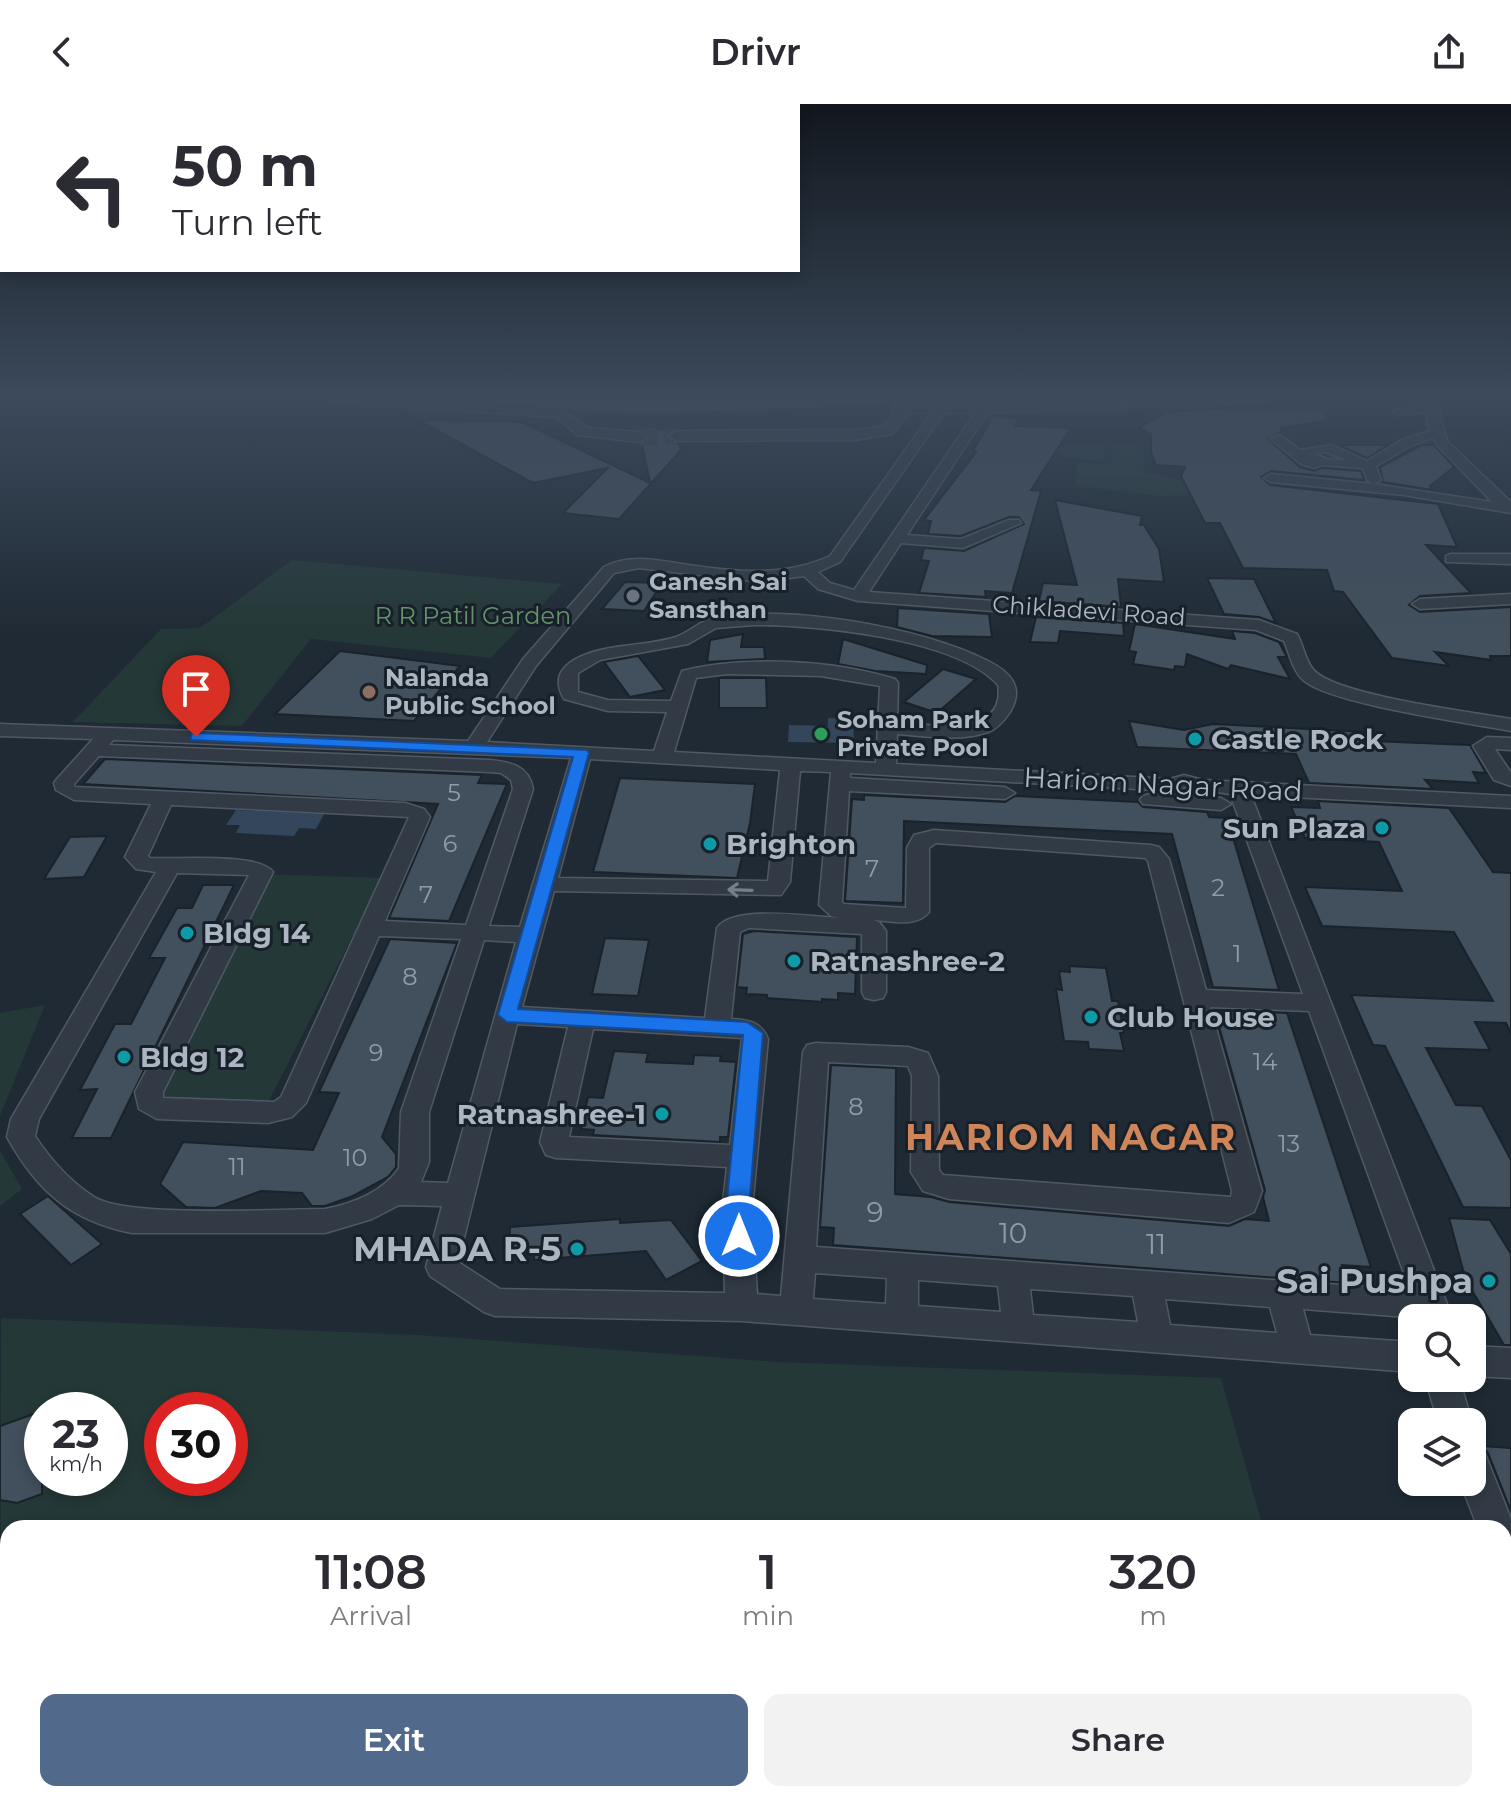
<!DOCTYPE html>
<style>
:root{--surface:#fff;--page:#f2f2f3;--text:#2b2b33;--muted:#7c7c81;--accent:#51698a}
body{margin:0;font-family:Montserrat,sans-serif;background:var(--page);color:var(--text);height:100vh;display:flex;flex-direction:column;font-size:30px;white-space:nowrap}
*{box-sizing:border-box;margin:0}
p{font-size:26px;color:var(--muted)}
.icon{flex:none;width:44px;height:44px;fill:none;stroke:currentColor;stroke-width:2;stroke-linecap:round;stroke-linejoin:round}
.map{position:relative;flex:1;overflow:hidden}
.details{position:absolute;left:0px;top:1416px;width:1512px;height:282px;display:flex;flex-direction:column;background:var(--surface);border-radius:24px 24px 0 0;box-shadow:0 4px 12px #0003}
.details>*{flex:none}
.guide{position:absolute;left:0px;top:0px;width:800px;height:168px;box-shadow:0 4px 12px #0003;background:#fff;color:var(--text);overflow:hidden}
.controls{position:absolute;left:1398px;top:1200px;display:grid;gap:16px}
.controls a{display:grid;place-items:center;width:88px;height:88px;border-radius:16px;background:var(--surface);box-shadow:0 4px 12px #0003;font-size:40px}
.speed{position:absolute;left:24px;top:1288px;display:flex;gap:16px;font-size:40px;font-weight:700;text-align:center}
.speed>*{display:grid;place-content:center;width:104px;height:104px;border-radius:50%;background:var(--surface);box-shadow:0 4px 12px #0003;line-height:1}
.speed small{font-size:20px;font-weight:400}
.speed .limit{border:12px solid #d22;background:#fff;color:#111}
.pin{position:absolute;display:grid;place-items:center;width:68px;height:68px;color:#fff;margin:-82px -34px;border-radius:50% 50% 50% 0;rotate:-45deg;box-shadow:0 0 8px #0007}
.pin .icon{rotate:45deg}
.me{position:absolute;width:88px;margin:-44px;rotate:0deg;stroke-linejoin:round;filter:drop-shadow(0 0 6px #0008)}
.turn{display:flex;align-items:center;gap:28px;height:168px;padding:0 40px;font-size:36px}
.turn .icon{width:104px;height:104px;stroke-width:2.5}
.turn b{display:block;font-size:56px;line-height:68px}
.eta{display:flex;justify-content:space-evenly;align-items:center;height:136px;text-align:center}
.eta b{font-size:48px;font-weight:600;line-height:56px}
.action{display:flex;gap:16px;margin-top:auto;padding:16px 40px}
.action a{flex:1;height:92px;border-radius:16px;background:var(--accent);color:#fff;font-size:32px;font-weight:600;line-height:92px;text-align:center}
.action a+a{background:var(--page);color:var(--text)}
header{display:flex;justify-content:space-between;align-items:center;height:104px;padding:0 40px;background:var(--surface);font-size:36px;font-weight:600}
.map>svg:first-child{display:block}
.green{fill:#243837;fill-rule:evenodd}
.water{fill:#33465c}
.building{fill:#424f5c;stroke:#1a222b;stroke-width:2}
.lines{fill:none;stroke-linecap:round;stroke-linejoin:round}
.tertiary-tunnel{stroke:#343f49;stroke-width:17;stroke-dasharray:17 8;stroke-linecap:butt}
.minor-casing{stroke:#505963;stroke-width:3}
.tertiary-casing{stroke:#505963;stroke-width:3}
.trunk-casing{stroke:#3d464f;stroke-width:3}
.minor{fill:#323b45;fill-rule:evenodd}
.tertiary{fill:#323b45;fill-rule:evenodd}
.trunk{fill:#5e5c5a;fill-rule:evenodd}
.oneway{stroke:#757f8a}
.route{fill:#1a73e8;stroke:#114b97;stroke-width:2}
.worship-dot{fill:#6b7280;stroke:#182029;stroke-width:3}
.education-dot{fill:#8d6e63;stroke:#182029;stroke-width:3}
.leisure-dot{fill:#2e9e5b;stroke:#182029;stroke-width:3}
.culture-dot{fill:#0f9aa8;stroke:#182029;stroke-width:3}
.labels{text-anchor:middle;stroke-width:6;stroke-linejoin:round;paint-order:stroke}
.far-poi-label{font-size:24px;font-weight:bold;fill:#acb6c2;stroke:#182029;text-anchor:start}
.far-street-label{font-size:24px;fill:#acb6c2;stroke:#182029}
.far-park-label{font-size:24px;fill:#65926c;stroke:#182029}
.number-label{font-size:24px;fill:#929ca8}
.poi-label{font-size:28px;font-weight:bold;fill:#acb6c2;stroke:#182029;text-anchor:start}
.street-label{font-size:28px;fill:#acb6c2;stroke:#182029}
.near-number-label{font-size:28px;fill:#929ca8}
.near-poi-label{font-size:34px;font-weight:bold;fill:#acb6c2;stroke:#182029;text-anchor:end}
.district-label{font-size:36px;font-weight:bold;letter-spacing:2px;fill:#cf855a;stroke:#182029}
</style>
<header><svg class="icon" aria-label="back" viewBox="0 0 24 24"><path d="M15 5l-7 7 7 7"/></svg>Drivr<svg class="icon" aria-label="share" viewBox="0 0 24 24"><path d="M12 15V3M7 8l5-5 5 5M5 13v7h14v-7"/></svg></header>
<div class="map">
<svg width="1511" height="1697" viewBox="0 0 1511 1697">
<rect width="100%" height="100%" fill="#1f2a34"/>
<!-- green -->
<g class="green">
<polygon points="1079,340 1105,341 1104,357 1067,354 1056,347 1057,343"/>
<polygon points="1113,340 1143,342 1144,368 1202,381 1199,391 1161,392 1075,382 1077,359 1112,360"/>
<polygon points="292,456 562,480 491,554 311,535 242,622 73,618 161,525 200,524"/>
<polygon points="260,770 382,774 265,1005 154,998"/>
<polygon points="45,901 0,1012 0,909"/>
<polygon points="0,1046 22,1085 0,1102"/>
<path d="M 1,1214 L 419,1231 L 778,1258 L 1221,1274 L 1263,1424 L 8,1424 L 8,1690 L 1003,1690 L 1006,1697 L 0,1697 ZM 42,1306 L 110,1306 L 110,1374 L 42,1374 ZM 162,1306 L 230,1306 L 230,1374 L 162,1374 Z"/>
</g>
<!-- water -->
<g class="water">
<polygon points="828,614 853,615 854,639 788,638 789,621 828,622"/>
<polygon points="236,706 324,710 316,725 299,724 294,732 236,729 240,721 226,721"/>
</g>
<!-- building -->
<g class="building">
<polygon points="1232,304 1325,304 1326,316 1281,324 1281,328 1267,334 1300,363 1314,367 1322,364 1361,367 1364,376 1271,367 1261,373 1270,381 1438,400 1457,443 1426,441 1471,489 1420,492 1409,501 1420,508 1511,503 1511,552 1490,552 1491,556 1435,548 1449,562 1392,554 1343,488 1334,487 1327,466 1243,464 1220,419 1205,419 1181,372 1185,363 1156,361 1151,348 1151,330 1139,324 1166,308"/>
<polygon points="993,312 1018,314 1015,322 1071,324 1031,386 1041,387 1012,489 985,487 986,493 919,489 929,457 921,456 924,444 964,447 1024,420 1019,413 1009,413 961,432 928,430 931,417 924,416 976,348 973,347"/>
<polygon points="418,316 522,318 650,379 642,340 651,332 642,326 675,324 666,333 679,340 681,346 619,415 563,409 608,364 533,379"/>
<polygon points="1339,341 1388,341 1367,354"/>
<polygon points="1422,341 1434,341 1454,363 1430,382 1432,386 1383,378 1380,363"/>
<polygon points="1055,396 1142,412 1140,421 1144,421 1159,445 1164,478 1118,475 1121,503 1039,497 1043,479 1077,481"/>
<polygon points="1207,474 1254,475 1276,519 1259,513 1224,510"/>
<polygon points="625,478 662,479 644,507 602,505"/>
<polygon points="898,504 989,510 992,533 932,532 897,523"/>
<polygon points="1036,513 1123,519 1124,532 1060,527 1058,539 1030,538"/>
<polygon points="1135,520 1235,535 1232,527 1255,529 1279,538 1287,553 1278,553 1290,575 1231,561 1228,565 1187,550 1185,563 1175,562 1174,566 1133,560 1136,548 1129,547"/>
<polygon points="743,530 741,543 764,543 765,555 707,558 710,536"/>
<polygon points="843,535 927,561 926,570 875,567 838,560"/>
<polygon points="340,547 460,562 414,617 275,610"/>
<polygon points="638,552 665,586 630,593 604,558"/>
<polygon points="943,565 976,575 937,609 904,598"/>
<polygon points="719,574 766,574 767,604 719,604"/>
<polygon points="1129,617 1184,626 1213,620 1367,628 1372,637 1470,641 1486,669 1473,668 1479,679 1425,676 1433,685 1309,679 1296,650 1137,643"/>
<polygon points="105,655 482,671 478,679 507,680 449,817 389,814 438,700 83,680"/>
<polygon points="620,674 755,680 750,719 737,774 593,768"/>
<polygon points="864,691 1005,698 1015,692 1138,698 1143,703 1207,708 1209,713 1227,714 1279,886 1213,883 1172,730 904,717 903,799 845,797 852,695 864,696"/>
<polygon points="1318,697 1449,704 1493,768 1511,769 1511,929 1506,919 1475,918 1490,946 1426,944 1456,1001 1482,1002 1511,1056 1511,1104 1463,1103 1385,942 1373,941 1351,891 1493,897 1454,828 1322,822 1305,783 1402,787 1379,738 1305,734 1291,703 1320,704"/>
<polygon points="107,732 84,773 44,775 70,733"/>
<polygon points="203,781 234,781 111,1034 72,1034 97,985 80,986 115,920 131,920 165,854 149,854 177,804 192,804"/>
<polygon points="754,827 857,833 855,890 838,889 838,896 822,895 822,898 767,894 767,891 746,890 747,884 737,883 743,830"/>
<polygon points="605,834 649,836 638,892 592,890"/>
<polygon points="390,835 457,839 382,1033 396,1050 396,1063 388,1073 353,1092 325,1102 312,1102 302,1089 261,1087 215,1104 186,1103 160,1080 183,1038 313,1046 339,989 319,988"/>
<polygon points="1069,862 1106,864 1112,897 1118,897 1124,929 1120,929 1124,947 1089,945 1088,938 1064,937 1056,885 1062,886 1059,867 1070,868"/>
<polygon points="1219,906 1287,909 1371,1163 1342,1161 1348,1179 833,1141 834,1124 820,1123 831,961 896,964 895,1090 931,1093 949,1098 1229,1122 1245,1115 1269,1117 1263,1093 1265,1086 1218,919 1222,919"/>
<polygon points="614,947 648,949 646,958 693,960 694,951 721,952 720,957 736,958 728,1033 720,1033 720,1038 593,1031 594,1026 581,1025 588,993 603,994"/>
<polygon points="48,1092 102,1140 71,1161 20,1110"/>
<polygon points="1449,1114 1490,1116 1511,1150 1511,1241 1504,1241 1473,1188 1463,1166"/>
<polygon points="620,1115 620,1119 671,1116 702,1157 666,1176 646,1147 534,1156 534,1144 509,1146 510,1123"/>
<polygon points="42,1307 42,1390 17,1399 0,1396 0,1322"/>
<polygon points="1482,1342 1511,1344 1511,1407 1488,1349"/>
</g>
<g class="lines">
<!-- tertiary-tunnel -->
<polyline class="tertiary-tunnel" points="640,333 677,332"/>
<defs>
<g id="minor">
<path d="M 975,294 L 987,294 L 990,305 L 907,431 L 961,435 L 1009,416 L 1019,416 L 1021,419 L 963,444 L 901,439 L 869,488 L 1259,516 L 1297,530 C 1304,542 1306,561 1317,569 C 1344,592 1471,608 1511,615 L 1511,627 C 1470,619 1329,600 1303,576 C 1292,566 1290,550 1284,537 L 1256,526 L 858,497 L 818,485 L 804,472 L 766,477 L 740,476 L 639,464 L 614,469 L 536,562 L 487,638 L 654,647 L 667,608 L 608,607 L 564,595 C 543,559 590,547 616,543 C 636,540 657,539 676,533 C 690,528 699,517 714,514 C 787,500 921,523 988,557 C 1010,568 1025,583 1010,608 C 1004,617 997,625 988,628 C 959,638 926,632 897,630 L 896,660 L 1170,675 L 1184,671 L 1203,676 L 1511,692 L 1511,704 L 1251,691 L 1452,1213 L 1420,1214 L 1303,1205 L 1310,1231 L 1412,1238 L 1412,1268 L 742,1217 L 495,1212 L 484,1208 L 430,1172 L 426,1163 L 442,1102 L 399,1101 L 372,1115 L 325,1129 L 132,1129 C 71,1117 37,1087 7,1033 L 11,1015 L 156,768 L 136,765 L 125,753 L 151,700 L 74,696 L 56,686 L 54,679 L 57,675 L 93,635 L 0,632 L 0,620 L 468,637 L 523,555 L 604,463 C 631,449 660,457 689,461 C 737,468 784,473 830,452 L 938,300 L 946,300 L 948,303 L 840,458 L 818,468 L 830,479 L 854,486 L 978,305 ZM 754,521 C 816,521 956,534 998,581 C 1007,635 927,621 897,618 L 898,579 L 895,575 C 834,556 744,551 682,567 L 671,597 L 608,596 L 578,588 L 578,569 L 600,556 L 688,540 L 716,524 ZM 727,570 L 821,572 L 880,582 L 876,659 L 674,648 L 696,574 ZM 113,636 L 571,654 L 520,823 L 489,822 L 533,685 C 529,662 511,658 490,656 L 109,641 ZM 99,652 L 490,668 L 501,669 L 511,676 L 513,685 L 466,821 L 385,817 L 430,713 L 424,705 L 405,699 L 75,683 L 74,680 ZM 590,655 L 780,666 L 768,777 L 558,774 ZM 800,667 L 831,668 L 819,801 L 831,812 L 839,814 C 812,813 733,800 717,824 L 705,914 L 522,903 L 554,787 L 781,791 L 790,778 ZM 850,669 L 1172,687 L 1185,683 L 1230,690 L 1303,890 L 1206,886 L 1169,755 L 1159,743 L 1151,741 L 934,726 L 914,731 L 907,744 L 906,804 L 844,800 L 842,798 L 849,687 L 1005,695 L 1015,689 L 1005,683 L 850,674 ZM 171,701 L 409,713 L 281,993 L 274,998 L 163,994 L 163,988 L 273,768 C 258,748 177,756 150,754 L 148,752 ZM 936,739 L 1145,754 L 1148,757 L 1232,1087 L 1231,1093 L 943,1071 L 939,1066 L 938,972 L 928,949 L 908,943 L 816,939 L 807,941 L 803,948 L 781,1192 L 757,1190 L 752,1106 L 768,935 C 761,917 748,916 731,915 L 740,828 L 749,824 L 862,830 L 862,888 L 865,894 L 874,896 L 883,894 L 886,888 L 886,827 L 879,818 L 873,816 C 891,817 916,824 929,808 L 929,744 ZM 177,769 L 249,771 L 135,988 L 139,1005 L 157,1015 L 268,1019 L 292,1013 L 306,999 L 379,832 L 461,835 L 401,1008 L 399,1064 C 383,1088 352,1100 325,1105 C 279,1105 127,1114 94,1093 C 71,1078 50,1055 35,1032 L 39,1015 ZM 484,836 L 516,838 L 448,1079 L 421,1078 L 429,1058 L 429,1008 ZM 1210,903 L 1309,907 L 1410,1186 L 816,1143 L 828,958 L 908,962 L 912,972 L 911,1068 L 923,1087 L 949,1095 L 1229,1119 L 1254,1108 L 1262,1087 ZM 517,920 L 568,923 L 540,1038 L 546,1051 L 556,1054 L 727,1063 L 722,1106 L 725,1189 L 500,1185 L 458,1158 ZM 593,925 L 742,934 L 730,1041 L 569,1033 ZM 815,1169 L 887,1174 L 886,1200 L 813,1195 ZM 918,1176 L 998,1182 L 1001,1208 L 918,1202 ZM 1030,1185 L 1133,1192 L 1138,1218 L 1033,1211 ZM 1165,1195 L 1270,1203 L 1277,1229 L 1170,1221 Z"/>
<path d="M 1417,294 L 1429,294 L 1438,304 L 1447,337 L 1511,398 L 1511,409 L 1404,391 L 1271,378 L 1264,374 L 1271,370 L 1373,380 L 1367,376 L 1363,364 L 1321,361 L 1315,364 L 1301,360 L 1270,334 L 1280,331 L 1300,346 L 1332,341 L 1367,357 L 1402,336 L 1430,327 L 1425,308 L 1399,311 L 1393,307 L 1422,301 ZM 1433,334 L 1438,342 L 1492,398 L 1374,380 L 1381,376 L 1376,362 L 1410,342 ZM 1325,348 L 1347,356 L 1327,355 L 1314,350 Z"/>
<polygon points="1451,450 1511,450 1511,460 1446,458 1446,452"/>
<polygon points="1511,490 1511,500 1420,505 1412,500 1420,495"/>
<polygon points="1487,633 1511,634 1511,646 1495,645 1511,669 1511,682 1494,676 1473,642"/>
<polygon points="1150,690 1221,694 1231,700 1221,706 1143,700 1140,696 1143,692"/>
<polygon points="1472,1242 1511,1244 1511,1274 1472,1272"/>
<polygon points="1425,1274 1459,1274 1472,1318 1438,1318"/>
<polygon points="1472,1345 1485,1350 1511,1415 1511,1481 1504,1478 1504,1424 1478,1424 1460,1378 1472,1378"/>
</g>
<g id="tertiary">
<polygon points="325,294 393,294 560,304 587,324 640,328 648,333 640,338 578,331 556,313 332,298"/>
<polygon points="617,294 754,294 747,298 624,298"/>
<path d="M 898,294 L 912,294 L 911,300 C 1031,301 1154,286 1274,294 L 1267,298 L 984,309 L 908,309 L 892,330 L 855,336 L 677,337 L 669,332 L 677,327 L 855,326 L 882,323 L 892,312 Z"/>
</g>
<g id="trunk">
<polygon points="489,294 887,294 877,300 649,308 498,300"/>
<polygon points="1106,294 1129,294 1134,299 1124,305"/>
</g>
</defs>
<!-- minor casing -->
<use href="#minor" class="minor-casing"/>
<!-- tertiary casing -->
<use href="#tertiary" class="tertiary-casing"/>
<!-- trunk casing -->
<use href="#trunk" class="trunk-casing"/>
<!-- minor -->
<use href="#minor" class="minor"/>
<!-- tertiary -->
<use href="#tertiary" class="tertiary"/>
<!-- trunk -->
<use href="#trunk" class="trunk"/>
</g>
<!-- one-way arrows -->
<defs><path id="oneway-shaft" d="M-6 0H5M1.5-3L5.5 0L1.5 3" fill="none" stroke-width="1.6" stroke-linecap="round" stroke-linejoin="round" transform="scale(2)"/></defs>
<use class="oneway" href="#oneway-shaft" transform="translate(740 786) rotate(-178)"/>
<!-- sky -->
<linearGradient id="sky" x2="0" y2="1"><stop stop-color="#11171d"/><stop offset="0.55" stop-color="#3c4a5c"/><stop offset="1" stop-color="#3c4a5c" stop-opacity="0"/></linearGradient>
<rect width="1511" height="531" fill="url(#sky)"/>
<!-- route -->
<polygon class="route" points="196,629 587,646 589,649 518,905 747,918 763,929 749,1106 750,1132 747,1138 739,1141 730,1138 727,1132 726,1106 743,931 507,918 498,911 573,653 191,636 191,630"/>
<!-- markers -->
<circle class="worship-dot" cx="633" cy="492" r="8"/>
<circle class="education-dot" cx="369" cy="588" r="8"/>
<circle class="leisure-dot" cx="821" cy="630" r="8"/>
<g class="culture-dot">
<circle cx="1195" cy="635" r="8"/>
<circle cx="1382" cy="724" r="8"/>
<circle cx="710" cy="740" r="8"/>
<circle cx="187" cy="829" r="8"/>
<circle cx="794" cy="857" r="8"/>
<circle cx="1091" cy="913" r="8"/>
<circle cx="124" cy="953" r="8"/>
<circle cx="662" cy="1010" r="8"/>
<circle cx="577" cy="1145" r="8"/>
<circle cx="1489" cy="1177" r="8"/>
</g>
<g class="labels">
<!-- far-poi labels -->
<g class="far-poi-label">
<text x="649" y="486">Ganesh Sai<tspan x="649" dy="28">Sansthan</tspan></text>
<text x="385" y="582">Nalanda<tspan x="385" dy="28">Public School</tspan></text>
<text x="837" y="624">Soham Park<tspan x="837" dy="28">Private Pool</tspan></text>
</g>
<!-- far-street labels -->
<g class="far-street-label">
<text transform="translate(1089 507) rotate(4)" y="8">Chikladevi Road</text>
</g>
<!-- far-park labels -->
<g class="far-park-label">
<text x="473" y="520">R R Patil Garden</text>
</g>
<!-- number labels -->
<g class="number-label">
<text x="454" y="697">5</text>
<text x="450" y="748">6</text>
<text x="872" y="773">7</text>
<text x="1218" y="792">2</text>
<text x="426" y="799">7</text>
<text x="1237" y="858">1</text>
<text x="410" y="881">8</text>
<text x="376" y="957">9</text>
<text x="1265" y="966">14</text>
<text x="856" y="1011">8</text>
<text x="1289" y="1048">13</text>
<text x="355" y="1062">10</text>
<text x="237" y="1071">11</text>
</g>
<!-- poi labels -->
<g class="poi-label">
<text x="1211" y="645">Castle Rock</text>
<text x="1366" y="734" text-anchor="end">Sun Plaza</text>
<text x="726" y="750">Brighton</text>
<text x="203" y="839">Bldg 14</text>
<text x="810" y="867">Ratnashree-2</text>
<text x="1107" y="923">Club House</text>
<text x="140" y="963">Bldg 12</text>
<text x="646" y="1020" text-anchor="end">Ratnashree-1</text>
</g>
<!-- street labels -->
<g class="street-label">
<text transform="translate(1163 680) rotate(3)" y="10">Hariom Nagar Road</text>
</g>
<!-- near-number labels -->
<g class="near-number-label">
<text x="875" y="1118">9</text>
<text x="1013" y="1139">10</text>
<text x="1156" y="1150">11</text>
</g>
<!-- near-poi labels -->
<g class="near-poi-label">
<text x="561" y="1157">MHADA R-5</text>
<text x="1473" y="1189">Sai Pushpa</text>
</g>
<!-- district labels -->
<g class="district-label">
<text x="1071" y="1046">HARIOM NAGAR</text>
</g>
</g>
</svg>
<div class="controls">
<a><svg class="icon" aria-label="search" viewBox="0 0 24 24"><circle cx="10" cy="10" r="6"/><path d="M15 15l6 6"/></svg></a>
<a><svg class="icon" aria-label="layers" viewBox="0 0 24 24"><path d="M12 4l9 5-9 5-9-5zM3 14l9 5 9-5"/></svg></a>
</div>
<div class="speed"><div>23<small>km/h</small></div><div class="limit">30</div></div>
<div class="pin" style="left:196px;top:633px;background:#d93025"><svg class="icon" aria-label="arrive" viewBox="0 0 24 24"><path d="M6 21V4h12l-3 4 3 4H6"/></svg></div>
<svg class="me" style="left:739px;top:1132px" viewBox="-20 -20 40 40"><circle r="17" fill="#1a73e8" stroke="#fff" stroke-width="3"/><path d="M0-11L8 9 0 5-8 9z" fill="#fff"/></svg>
<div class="guide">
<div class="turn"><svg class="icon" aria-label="left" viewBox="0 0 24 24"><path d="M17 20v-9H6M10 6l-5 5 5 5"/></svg><div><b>50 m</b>Turn left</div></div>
</div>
<section class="details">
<div class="eta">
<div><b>11:08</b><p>Arrival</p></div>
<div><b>1</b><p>min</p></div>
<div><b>320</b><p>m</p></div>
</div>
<div class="action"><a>Exit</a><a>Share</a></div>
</section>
</div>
